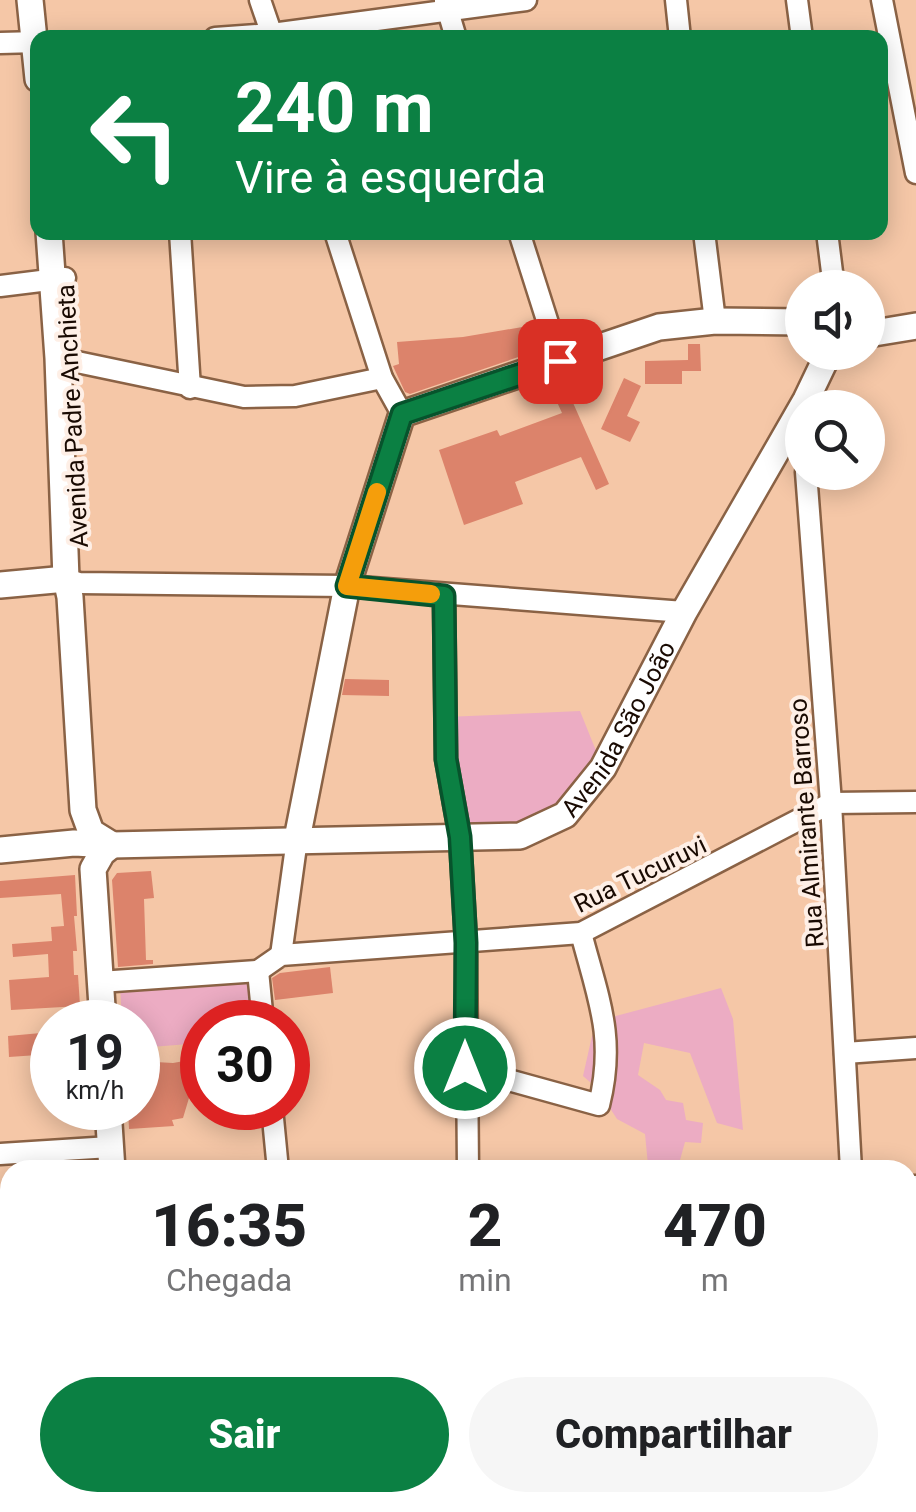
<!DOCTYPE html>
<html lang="pt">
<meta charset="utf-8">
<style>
:root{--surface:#fff;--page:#f6f6f6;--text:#202124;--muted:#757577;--accent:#0b8043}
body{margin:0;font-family:Roboto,sans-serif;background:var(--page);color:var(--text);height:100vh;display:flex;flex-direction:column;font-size:38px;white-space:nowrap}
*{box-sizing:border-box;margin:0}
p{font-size:32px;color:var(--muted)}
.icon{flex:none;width:55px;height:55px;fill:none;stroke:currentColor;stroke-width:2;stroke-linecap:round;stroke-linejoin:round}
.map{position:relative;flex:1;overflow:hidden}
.panel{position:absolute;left:0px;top:1160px;width:918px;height:352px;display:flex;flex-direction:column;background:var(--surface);border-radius:30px 30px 0 0;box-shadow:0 5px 25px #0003}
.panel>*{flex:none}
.banner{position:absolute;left:30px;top:30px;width:858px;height:210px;border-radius:20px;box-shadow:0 5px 25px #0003;background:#0b8043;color:#fff;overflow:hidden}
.tools{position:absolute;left:785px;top:270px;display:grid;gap:20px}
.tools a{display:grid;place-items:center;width:100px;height:100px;border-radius:50%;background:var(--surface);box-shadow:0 5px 25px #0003;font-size:50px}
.speed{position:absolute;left:30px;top:1000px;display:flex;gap:20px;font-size:50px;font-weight:700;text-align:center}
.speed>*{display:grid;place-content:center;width:130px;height:130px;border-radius:50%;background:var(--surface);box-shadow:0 5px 25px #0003;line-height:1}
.speed small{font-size:25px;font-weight:400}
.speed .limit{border:15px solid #d22;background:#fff;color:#111}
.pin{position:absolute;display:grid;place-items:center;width:85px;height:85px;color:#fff;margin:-42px;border-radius:20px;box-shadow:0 5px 15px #0006}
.me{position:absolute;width:110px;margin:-55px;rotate:0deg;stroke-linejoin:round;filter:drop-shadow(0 0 8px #0008)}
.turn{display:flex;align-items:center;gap:35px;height:210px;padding:0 40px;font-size:45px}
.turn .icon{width:130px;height:130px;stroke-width:2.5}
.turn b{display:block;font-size:70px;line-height:85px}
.eta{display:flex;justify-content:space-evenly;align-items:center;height:170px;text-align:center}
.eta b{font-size:60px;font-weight:800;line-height:70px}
.action{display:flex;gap:20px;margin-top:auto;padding:20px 40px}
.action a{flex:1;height:115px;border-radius:60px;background:var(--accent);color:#fff;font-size:40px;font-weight:800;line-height:115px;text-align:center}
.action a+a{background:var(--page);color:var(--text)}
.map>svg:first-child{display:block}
.green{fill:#ecacc3}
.building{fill:#dc836b}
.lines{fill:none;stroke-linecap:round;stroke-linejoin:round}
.minor-casing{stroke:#8a6245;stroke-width:25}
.major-casing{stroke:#8a6245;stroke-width:30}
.minor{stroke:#fff;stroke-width:20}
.major{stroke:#fff;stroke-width:25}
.route-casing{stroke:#07532c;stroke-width:25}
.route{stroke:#0b8043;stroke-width:18}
.slow{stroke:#f59e0b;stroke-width:18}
.labels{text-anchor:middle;stroke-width:8;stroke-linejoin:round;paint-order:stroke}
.street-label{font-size:25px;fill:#190a02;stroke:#feefe6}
</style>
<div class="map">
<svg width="916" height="1512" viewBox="0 0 916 1512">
<rect width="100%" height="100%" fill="#f5c7a7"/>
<!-- green -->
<g class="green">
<polygon points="580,711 603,768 565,815 460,837 446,717"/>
<polygon points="247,980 252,1022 202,1022 202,1043 138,1048 138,1022 122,1022 120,985"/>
<polygon points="721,988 733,1019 743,1130 717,1123 690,1053 644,1043 638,1075 660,1090 666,1100 683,1103 686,1120 703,1123 701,1143 685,1142 680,1160 648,1165 645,1134 617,1119 597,1088 583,1076 592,1036 612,1017"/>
</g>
<!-- building -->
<g class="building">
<polygon points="534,325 542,349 410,394 405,392 393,366 399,364 397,342 463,337"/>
<polygon points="688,344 700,344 701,371 682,371 682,384 645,384 645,361 688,360"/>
<polygon points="624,378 641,386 627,416 640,422 630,442 601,429"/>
<polygon points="570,396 609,484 596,490 581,457 515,482 523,504 464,525 439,450 497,430 500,436 562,413 557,402"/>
<polygon points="345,679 389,680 389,696 342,695"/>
<polygon points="151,871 154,898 144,899 146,960 153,960 153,964 118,967 112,880 117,873"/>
<polygon points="75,875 77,916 74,916 77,951 73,951 74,975 78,975 80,1006 11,1010 9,980 49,977 48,954 13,957 12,944 52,941 51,927 64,926 61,894 0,898 0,881"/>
<polygon points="330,967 333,993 275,1000 272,978 280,973"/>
<polygon points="52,1032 52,1054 9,1057 8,1036"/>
<polygon points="201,1058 183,1118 172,1120 174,1126 129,1129 128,1108 138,1108 138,1061 173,1063"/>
</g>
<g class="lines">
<defs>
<g id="minor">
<polyline points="260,0 273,38"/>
<polyline points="676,0 680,38"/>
<polyline points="797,0 802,38"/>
<polyline points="882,0 916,173"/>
<polyline points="445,1 456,38"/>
<polyline points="215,38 272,34 526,0"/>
<polyline points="0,43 38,42"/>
<polyline points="180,232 190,388"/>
<polyline points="335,232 382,378 402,414"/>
<polyline points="519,232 560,361"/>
<polyline points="704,232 715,321"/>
<polyline points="827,232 834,288"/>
<polyline points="0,286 65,278"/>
<polyline points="58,358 244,397 295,396 382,378"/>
<polyline points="806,472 831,803 851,1170"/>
<polyline points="66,579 79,583 347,586 684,612"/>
<polyline points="444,596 446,759 460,837 466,943 468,1170"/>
<polyline points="281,955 297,839"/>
<polyline points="258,971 281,955 581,933 831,803 916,802"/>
<polyline points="258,971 263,1022"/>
<polyline points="100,982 258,971"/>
<polyline points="845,1053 916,1048"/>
<path d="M 465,1068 L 599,1105 C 616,1037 598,998 581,933"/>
<polyline points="272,1108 278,1170"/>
<polyline points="0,1154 110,1147"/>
<polyline points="908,1186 916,1186"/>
<polyline points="908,1202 916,1202"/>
<polyline points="323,1502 324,1512"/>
<polyline points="491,1502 491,1512"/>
<polyline points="654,1502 655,1512"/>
<polyline points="875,1502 876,1512"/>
</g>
<g id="major">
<polyline points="30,0 38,79"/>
<polyline points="49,232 58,358 66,579 70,597 83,810 91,832 112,845"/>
<polyline points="868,334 916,326"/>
<polyline points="0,585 66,579"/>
<polyline points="297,839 347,586 402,414 659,327 715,321 802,322"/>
<path id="s1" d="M 0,850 L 74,843 L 112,845 L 520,836 L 565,815 L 603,768 L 684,612 L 806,400 L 829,352"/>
<polyline points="103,1022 93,869 102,853 112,845"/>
<polyline points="108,1108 112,1170"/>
<polyline points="0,1490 10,1490"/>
<polyline points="129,1502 130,1512"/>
</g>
</defs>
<!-- minor casing -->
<use href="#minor" class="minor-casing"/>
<!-- major casing -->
<use href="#major" class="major-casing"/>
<!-- minor -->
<use href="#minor" class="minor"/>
<!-- major -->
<use href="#major" class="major"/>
</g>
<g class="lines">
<defs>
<polyline id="route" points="465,1068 466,943 460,837 446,759 444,596 347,586 402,414 560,361"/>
</defs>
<!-- route casing -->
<use href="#route" class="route-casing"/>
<!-- route -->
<use href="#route" class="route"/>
<!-- slow -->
<polyline class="slow" points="377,492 347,586 431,594"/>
</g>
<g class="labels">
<!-- street labels -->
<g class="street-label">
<text transform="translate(72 416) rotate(-93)" y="9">Avenida Padre Anchieta</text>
<text dy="9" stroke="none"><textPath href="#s1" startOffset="672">Avenida São João</textPath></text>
<text transform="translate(806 823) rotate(-94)" y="9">Rua Almirante Barroso</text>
<text transform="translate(640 874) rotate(-26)" y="9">Rua Tucuruvi</text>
</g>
</g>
</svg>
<div class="tools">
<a><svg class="icon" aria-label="sound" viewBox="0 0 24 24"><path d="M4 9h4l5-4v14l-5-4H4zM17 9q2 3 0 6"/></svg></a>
<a><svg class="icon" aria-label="search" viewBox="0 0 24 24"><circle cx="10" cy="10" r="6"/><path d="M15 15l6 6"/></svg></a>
</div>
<div class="speed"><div>19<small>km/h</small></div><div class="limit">30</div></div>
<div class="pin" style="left:560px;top:361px;background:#d93025"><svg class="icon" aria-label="arrive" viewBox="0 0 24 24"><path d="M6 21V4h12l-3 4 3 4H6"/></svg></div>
<svg class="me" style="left:465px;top:1068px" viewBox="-20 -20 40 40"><circle r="17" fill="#0b8043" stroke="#fff" stroke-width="3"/><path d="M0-11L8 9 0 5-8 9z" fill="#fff"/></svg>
<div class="banner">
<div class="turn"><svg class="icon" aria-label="left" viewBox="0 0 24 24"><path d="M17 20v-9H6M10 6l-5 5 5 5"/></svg><div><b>240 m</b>Vire à esquerda</div></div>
</div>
<section class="panel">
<div class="eta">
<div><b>16:35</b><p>Chegada</p></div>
<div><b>2</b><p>min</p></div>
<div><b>470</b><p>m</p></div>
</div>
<div class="action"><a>Sair</a><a>Compartilhar</a></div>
</section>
</div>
